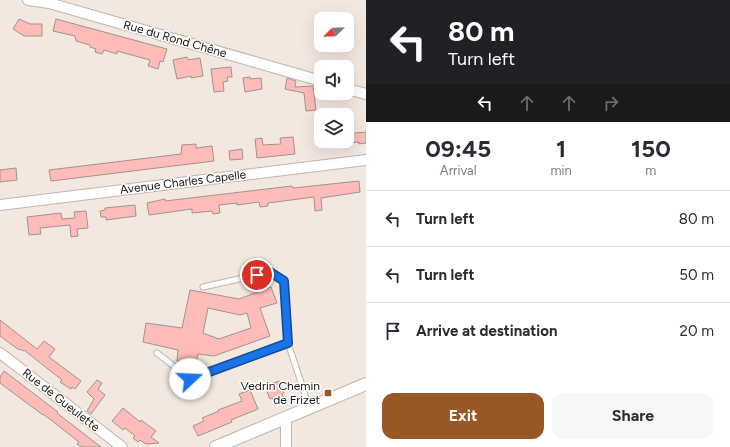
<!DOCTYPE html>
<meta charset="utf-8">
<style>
:root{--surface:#fff;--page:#f7f7f7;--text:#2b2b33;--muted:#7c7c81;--line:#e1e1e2;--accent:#995725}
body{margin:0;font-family:Figtree,sans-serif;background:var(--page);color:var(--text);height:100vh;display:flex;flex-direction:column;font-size:15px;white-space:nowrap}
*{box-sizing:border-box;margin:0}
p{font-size:13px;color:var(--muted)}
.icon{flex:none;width:22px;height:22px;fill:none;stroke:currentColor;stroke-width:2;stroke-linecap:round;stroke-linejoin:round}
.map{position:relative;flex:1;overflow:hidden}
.panel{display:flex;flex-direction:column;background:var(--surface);width:364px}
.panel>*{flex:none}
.banner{background:#202124;color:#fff;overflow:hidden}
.needle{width:26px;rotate:247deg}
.controls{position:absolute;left:314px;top:12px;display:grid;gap:8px}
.controls a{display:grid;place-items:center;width:40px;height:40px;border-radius:8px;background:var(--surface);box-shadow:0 4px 16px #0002;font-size:20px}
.pin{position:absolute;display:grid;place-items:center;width:34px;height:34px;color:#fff;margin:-17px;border:2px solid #fff;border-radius:50%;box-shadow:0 1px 4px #0007}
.me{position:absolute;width:44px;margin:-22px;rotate:70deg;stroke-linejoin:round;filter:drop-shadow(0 0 3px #0008)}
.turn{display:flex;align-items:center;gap:14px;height:84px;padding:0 16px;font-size:18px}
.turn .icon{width:52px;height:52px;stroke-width:2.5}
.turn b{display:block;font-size:28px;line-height:34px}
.lanes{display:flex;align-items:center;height:38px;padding:0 16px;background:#0003;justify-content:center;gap:20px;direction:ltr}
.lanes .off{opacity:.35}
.eta{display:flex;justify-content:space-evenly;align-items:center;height:68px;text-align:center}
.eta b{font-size:24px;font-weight:700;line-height:28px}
.cta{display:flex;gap:8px;margin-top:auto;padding:8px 16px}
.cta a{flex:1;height:46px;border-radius:12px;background:var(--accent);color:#fff;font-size:16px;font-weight:700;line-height:46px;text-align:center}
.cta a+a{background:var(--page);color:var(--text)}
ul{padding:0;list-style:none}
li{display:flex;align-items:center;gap:12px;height:56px;padding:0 16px;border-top:1px solid var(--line)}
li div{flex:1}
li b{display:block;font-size:15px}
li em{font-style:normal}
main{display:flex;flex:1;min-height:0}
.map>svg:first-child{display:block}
.building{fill:#febcb8;stroke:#9f9291;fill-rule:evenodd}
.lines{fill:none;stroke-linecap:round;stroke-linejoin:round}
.service-casing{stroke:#bfb5ad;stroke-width:7}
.minor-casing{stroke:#bfb5ad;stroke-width:12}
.tertiary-casing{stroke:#bfb5ad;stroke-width:14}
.service{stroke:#fff;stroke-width:5}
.minor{stroke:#fff;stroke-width:10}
.tertiary{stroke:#fff;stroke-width:12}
.route-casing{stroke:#114b97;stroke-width:10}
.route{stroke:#1a73e8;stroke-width:7}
.poi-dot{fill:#995725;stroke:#fff;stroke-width:1.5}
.labels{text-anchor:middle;stroke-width:3;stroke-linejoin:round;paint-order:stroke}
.street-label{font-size:12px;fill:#191512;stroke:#fff}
.poi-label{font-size:12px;fill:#191512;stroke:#fff;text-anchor:end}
</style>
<main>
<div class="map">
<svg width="366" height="447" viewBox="0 0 366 447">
<rect width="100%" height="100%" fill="#f3e8e0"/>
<!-- building -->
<g class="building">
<polygon points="19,19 30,24 42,24 42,36 24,36 13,29"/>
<polygon points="56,19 167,49 163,62 160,61 158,69 148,66 150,60 117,51 117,54 104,50 102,54 95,52 96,49 90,47 90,45 76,41 75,36 53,31"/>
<polygon points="187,57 188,60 200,58 203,76 191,78 191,76 177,79 173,60"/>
<polygon points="231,67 232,77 227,77 228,81 223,82 224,91 214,92 211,69"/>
<polygon points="250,77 250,79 261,78 262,89 245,92 243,78"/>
<polygon points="287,78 296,81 295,87 313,86 316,110 306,111 304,93 285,89"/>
<polygon points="366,132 366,143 359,144 359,142 347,143 347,134"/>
<polygon points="293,137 295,154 257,158 255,139 262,138 263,145 281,144 280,138"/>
<polygon points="196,144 196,148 212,146 214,161 51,181 49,170 181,154 182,145"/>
<polygon points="242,149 243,159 230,160 229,151"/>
<polygon points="16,168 17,180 0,182 0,170"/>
<polygon points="359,181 360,192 321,198 322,210 315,211 314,197 268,203 268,206 260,207 259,202 237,205 237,203 219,205 220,213 213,214 212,211 192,213 192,209 149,215 147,203 165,199 165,201 292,186 293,188"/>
<polygon points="135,205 136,216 106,220 106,217 101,217 100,211 105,210 105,208"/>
<polygon points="86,211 88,228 77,229 78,236 71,237 70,225 40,228 41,234 29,235 27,217 61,213 62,219 75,218 74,212"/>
<path d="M 271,287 L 277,303 L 260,308 L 270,336 L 214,356 L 198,354 L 195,366 L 200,371 L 195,373 L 181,365 L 182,362 L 177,361 L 178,350 L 143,342 L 146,323 L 182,328 L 190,290 L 239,299 ZM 208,308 L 240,315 L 247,313 L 251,328 L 219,339 L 203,333 Z"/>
<polygon points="0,320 37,349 44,341 55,349 49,357 81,381 75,389 72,387 71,389 60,382 62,380 24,350 23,351 20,349 19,350 0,336"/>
<polygon points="4,371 58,412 57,413 101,447 82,447 77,444 79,442 51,420 43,414 43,415 0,383 0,377"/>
<polygon points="97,380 102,383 98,389 105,395 91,414 87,411 94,399 87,392"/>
<polygon points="279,381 284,393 282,394 284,398 274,403 272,398 270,399 265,387"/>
<polygon points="250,390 258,409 231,420 232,422 198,436 193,426 204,421 202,418 219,411 218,410 242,401 239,394"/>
<polygon points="123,408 140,422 141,420 156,431 151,437 159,443 146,444 140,440 138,442 133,438 135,436 125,428 123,430 112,421"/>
</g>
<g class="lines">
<defs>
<g id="service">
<polyline points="203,287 270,272 284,281 288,343 309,407"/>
<polyline points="157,353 190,379 288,343"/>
</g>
<g id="minor">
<polyline points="28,0 49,3 321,81"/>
<polyline points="347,89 366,94"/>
<polyline points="0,205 366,160"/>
<polyline points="0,353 122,447"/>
<polyline points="286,447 286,418"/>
</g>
<polyline id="tertiary" points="216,447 366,384"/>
</defs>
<!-- service casing -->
<use href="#service" class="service-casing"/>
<!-- minor casing -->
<use href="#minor" class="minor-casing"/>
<!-- tertiary casing -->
<use href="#tertiary" class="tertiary-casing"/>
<!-- service -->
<use href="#service" class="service"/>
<!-- minor -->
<use href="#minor" class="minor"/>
<!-- tertiary -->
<use href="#tertiary" class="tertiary"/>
</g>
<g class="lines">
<defs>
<polyline id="route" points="190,379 288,343 284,281 270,272 257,275"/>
</defs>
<!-- route casing -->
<use href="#route" class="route-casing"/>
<!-- route -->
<use href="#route" class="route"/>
</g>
<!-- markers -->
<rect class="poi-dot" x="324" y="389" width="8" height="8" rx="2"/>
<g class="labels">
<!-- street labels -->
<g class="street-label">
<text transform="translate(175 39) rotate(16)" y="4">Rue du Rond Chêne</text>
<text transform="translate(183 182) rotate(-7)" y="4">Avenue Charles Capelle</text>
<text transform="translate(61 400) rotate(38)" y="4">Rue de Gueulette</text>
</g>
<!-- poi labels -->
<g class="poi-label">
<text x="320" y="390">Vedrin Chemin<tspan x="320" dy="14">de Frizet</tspan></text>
</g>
</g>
</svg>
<div class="controls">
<a><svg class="needle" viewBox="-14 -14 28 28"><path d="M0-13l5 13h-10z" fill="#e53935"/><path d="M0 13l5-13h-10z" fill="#7c7c81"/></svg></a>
<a><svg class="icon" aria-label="sound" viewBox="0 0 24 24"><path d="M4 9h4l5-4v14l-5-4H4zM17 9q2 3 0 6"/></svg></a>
<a><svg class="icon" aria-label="layers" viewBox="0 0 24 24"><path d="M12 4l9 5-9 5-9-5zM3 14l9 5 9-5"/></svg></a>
</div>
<div class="pin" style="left:257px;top:275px;background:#d93025"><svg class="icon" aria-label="arrive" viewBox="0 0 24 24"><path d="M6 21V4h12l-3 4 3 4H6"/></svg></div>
<svg class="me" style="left:190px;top:379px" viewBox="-20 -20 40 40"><circle r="19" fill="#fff"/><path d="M0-13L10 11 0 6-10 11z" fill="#1a73e8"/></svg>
</div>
<section class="panel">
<div class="banner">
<div class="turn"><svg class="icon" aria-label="left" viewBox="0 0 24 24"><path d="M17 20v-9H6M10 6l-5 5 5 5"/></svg><div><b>80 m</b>Turn left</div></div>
<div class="lanes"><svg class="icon" aria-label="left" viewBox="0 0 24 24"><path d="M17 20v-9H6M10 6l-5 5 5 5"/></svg><svg class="icon off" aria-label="ahead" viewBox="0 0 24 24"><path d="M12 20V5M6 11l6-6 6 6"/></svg><svg class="icon off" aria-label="ahead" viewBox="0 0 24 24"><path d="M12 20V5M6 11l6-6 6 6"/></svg><svg class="icon off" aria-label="right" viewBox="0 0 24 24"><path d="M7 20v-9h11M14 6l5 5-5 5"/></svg></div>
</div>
<div class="eta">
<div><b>09:45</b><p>Arrival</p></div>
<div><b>1</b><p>min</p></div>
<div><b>150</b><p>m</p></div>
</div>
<ul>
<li><svg class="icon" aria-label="left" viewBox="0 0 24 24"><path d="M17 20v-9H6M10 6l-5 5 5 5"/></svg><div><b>Turn left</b></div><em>80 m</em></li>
<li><svg class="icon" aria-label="left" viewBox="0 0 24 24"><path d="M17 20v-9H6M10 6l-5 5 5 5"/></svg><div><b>Turn left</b></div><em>50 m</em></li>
<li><svg class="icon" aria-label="arrive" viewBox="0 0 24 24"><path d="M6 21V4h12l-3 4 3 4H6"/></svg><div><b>Arrive at destination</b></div><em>20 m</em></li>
</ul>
<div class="cta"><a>Exit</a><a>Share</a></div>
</section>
</main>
